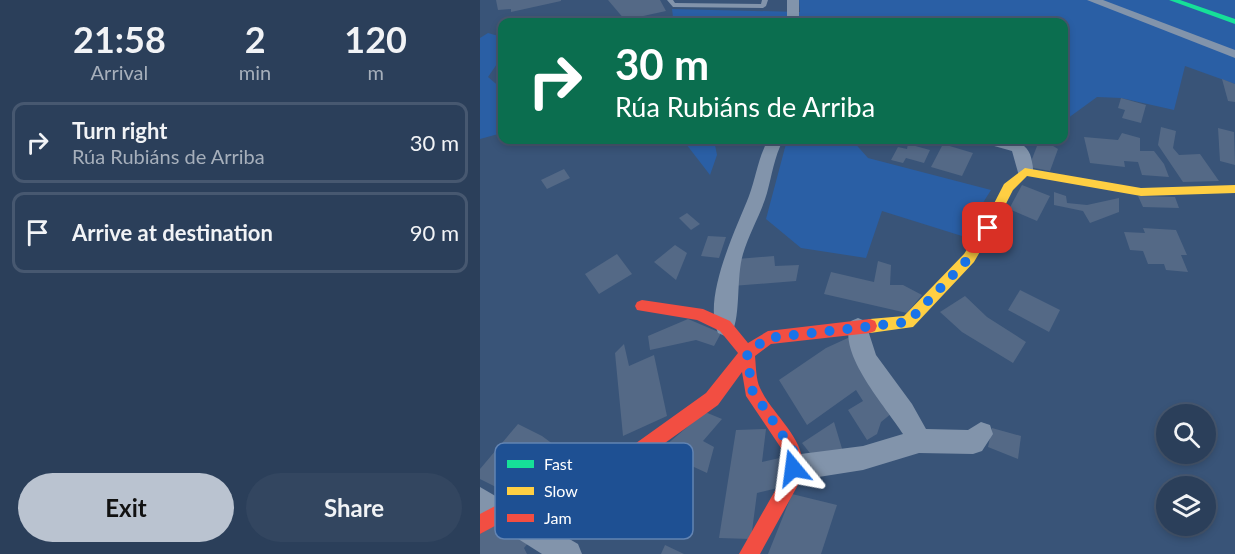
<!DOCTYPE html>
<meta charset="utf-8">
<style>
:root{--surface:#2b3f5a;--page:#334660;--text:#f1f3f6;--muted:#a6afbb;--line:#475870;--accent:#bac3d0}
body{margin:0;font-family:Lato,sans-serif;background:var(--page);color:var(--text);height:100vh;display:flex;flex-direction:column;font-size:22px;white-space:nowrap}
*{box-sizing:border-box;margin:0}
p{font-size:20px;color:var(--muted)}
.icon{flex:none;width:33px;height:33px;fill:none;stroke:currentColor;stroke-width:2;stroke-linecap:round;stroke-linejoin:round}
.map{position:relative;flex:1;overflow:hidden}
.panel{display:flex;flex-direction:column;background:var(--surface);width:480px}
.panel>*{flex:none}
.banner{position:absolute;left:18px;top:18px;width:570px;height:126px;border-radius:12px;box-shadow:0 3px 9px #0003,0 0 0 2px var(--line);background:#0b6e4f;color:#fff;overflow:hidden}
.controls{position:absolute;left:676px;top:404px;display:grid;gap:12px}
.controls a{display:grid;place-items:center;width:60px;height:60px;border-radius:50%;background:var(--surface);box-shadow:0 3px 9px #0003,0 0 0 2px var(--line);font-size:30px}
.pin{position:absolute;display:grid;place-items:center;width:51px;height:51px;color:#fff;margin:-26px;border-radius:12px;box-shadow:0 3px 9px #0006}
.me{position:absolute;width:66px;margin:-33px;rotate:344deg;stroke-linejoin:round;filter:drop-shadow(0 0 4px #0008)}
.turn{display:flex;align-items:center;gap:21px;height:126px;padding:0 18px;font-size:27px}
.turn .icon{width:78px;height:78px;stroke-width:2.5}
.turn b{display:block;font-size:42px;line-height:51px}
.eta{display:flex;justify-content:space-evenly;align-items:center;height:102px;text-align:center}
.eta b{font-size:36px;font-weight:700;line-height:42px}
.primary-button{display:flex;gap:12px;margin-top:auto;padding:12px 18px}
.primary-button a{flex:1;height:69px;border-radius:36px;background:var(--accent);color:#111;font-size:24px;font-weight:700;line-height:69px;text-align:center}
.primary-button a+a{background:var(--page);color:var(--text)}
ul{padding:0;list-style:none}
li{display:flex;align-items:center;gap:18px;height:81px;margin:0 12px 9px;padding:0 6px;border:3px solid var(--line);border-radius:12px}
li div{flex:1}
li b{display:block;font-size:22px}
li em{font-style:normal}
main{display:flex;flex:1;min-height:0}
.map>svg:first-child{display:block}
.green{fill:#2a5fa5}
.building{fill:#546986}
.lines{fill:none;stroke-linecap:round;stroke-linejoin:round}
.lane{fill:#8294ab;fill-rule:evenodd}
.street{fill:#8294ab;fill-rule:evenodd}
.fast{fill:#16e098;fill-rule:evenodd}
.slow{fill:#ffcf43;fill-rule:evenodd}
.jam{fill:#f24e42;fill-rule:evenodd}
.route{stroke:#1a73e8;stroke-width:10;stroke-dasharray:0 18}
.key{fill:#1e5093;stroke:#6284b3;stroke-width:1.5}
.key-label{font-size:16px;fill:#fff}
</style>
<main>
<section class="panel">
<div class="eta">
<div><b>21:58</b><p>Arrival</p></div>
<div><b>2</b><p>min</p></div>
<div><b>120</b><p>m</p></div>
</div>
<ul>
<li><svg class="icon" aria-label="right" viewBox="0 0 24 24"><path d="M7 20v-9h11M14 6l5 5-5 5"/></svg><div><b>Turn right</b><p>Rúa Rubiáns de Arriba</p></div><em>30 m</em></li>
<li><svg class="icon" aria-label="arrive" viewBox="0 0 24 24"><path d="M6 21V4h12l-3 4 3 4H6"/></svg><div><b>Arrive at destination</b></div><em>90 m</em></li>
</ul>
<div class="primary-button"><a>Exit</a><a>Share</a></div>
</section>
<div class="map">
<svg width="755" height="554" viewBox="0 0 755 554">
<rect width="100%" height="100%" fill="#395478"/>
<!-- green -->
<g class="green">
<polygon points="319,0 755,0 755,84 705,66 694,110 641,98 617,97 584,121 584,22 172,22 193,17 192,9 320,12"/>
<polygon points="8,33 22,37 21,58 8,77 22,89 22,133 0,139 0,38"/>
<polygon points="203,140 234,140 237,155 230,175"/>
<polygon points="307,140 372,140 388,158 511,190 482,236 402,211 386,258 321,248 286,219"/>
</g>
<!-- building -->
<g class="building">
<polygon points="16,0 81,0 81,1 31,12 31,9 18,10"/>
<polygon points="128,0 180,0 186,11 145,20"/>
<polygon points="742,79 755,84 755,102 748,101"/>
<polygon points="641,98 666,105 661,123 642,118 645,110 638,108"/>
<polygon points="681,127 696,131 693,148 699,155 720,154 739,181 703,182 678,145"/>
<polygon points="738,128 754,132 755,165 740,161"/>
<polygon points="642,133 660,138 660,151 674,151 684,164 689,177 662,175 658,162 644,161 645,167 610,163 604,137 638,140"/>
<polygon points="428,144 450,150 444,163 426,158 423,163 411,160 418,147 427,149"/>
<polygon points="463,144 493,153 482,176 451,167"/>
<polygon points="570,144 578,149 570,171 549,167 557,146"/>
<polygon points="84,169 90,178 67,189 61,180"/>
<polygon points="542,185 570,196 557,221 529,209"/>
<polygon points="574,192 586,196 587,203 607,205 639,198 639,212 610,223 603,211 574,205"/>
<polygon points="658,196 695,197 699,208 663,207"/>
<polygon points="207,213 220,224 211,230 199,218"/>
<polygon points="663,228 696,230 707,255 701,255 708,272 686,270 684,264 668,264 663,251 650,250 644,232 665,233"/>
<polygon points="228,236 246,237 239,258 221,256"/>
<polygon points="195,245 207,253 196,280 174,262"/>
<polygon points="137,254 152,274 119,294 105,274"/>
<polygon points="294,256 295,266 319,265 316,281 252,286 257,259"/>
<polygon points="398,261 411,265 410,285 423,285 442,295 427,313 344,294 351,272 394,282"/>
<polygon points="540,290 580,310 569,332 528,310"/>
<polygon points="485,296 507,317 546,342 533,363 482,332 460,312"/>
<polygon points="208,319 241,333 234,346 216,340 170,350 168,336"/>
<polygon points="370,337 412,413 401,422 397,434 387,440 368,410 383,401 376,390 327,425 299,380 346,348"/>
<polygon points="144,344 149,366 174,355 187,416 143,436 135,353"/>
<polygon points="225,412 242,419 223,441 234,447 227,473 179,451"/>
<polygon points="354,422 363,452 333,457 322,443"/>
<polygon points="38,424 62,436 85,453 70,472 57,465 65,454 54,449 35,471 65,482 28,493 0,479 0,469"/>
<polygon points="512,428 541,436 538,459 508,447"/>
<polygon points="286,429 282,462 304,457 298,488 277,493 271,539 239,538 256,430"/>
<polygon points="312,494 357,505 341,554 288,554"/>
<polygon points="18,522 49,542 44,548 47,554 0,554 0,534"/>
<polygon points="185,545 204,554 181,554"/>
</g>
<g class="lines">
<!-- lane -->
<polygon class="lane" points="187,0 193,0 195,3 281,4 282,0 288,0 286,6 283,8 193,7"/>
<!-- street -->
<g class="street">
<rect x="307" y="0" width="12" height="22"/>
<polygon points="607,0 623,0 755,50 755,58"/>
<path d="M 288,140 L 303,140 C 294,158 292,175 287,193 C 281,214 269,233 263,254 C 256,277 261,314 252,333 L 245,336 L 238,333 C 222,298 256,229 269,196 C 276,177 278,158 288,140 Z"/>
<path d="M 504,140 C 524,138 549,137 552,162 C 553,167 554,171 551,176 L 539,176 L 532,151 L 507,144 Z"/>
<path d="M 378,318 L 385,321 L 396,355 L 432,404 L 446,429 L 488,430 L 501,422 L 510,425 L 513,434 L 502,451 L 493,454 L 439,453 L 383,470 L 313,481 L 304,477 L 300,468 L 304,459 L 313,455 L 383,446 L 423,434 C 407,408 356,353 371,321 Z"/>
<polygon points="0,487 98,544 102,554 62,554 0,515"/>
</g>
<!-- fast -->
<polygon class="fast" points="689,0 700,0 755,19 755,24"/>
<!-- slow -->
<polygon class="slow" points="545,168 661,188 755,185 755,193 661,196 547,176 533,190 512,231 494,262 433,327 390,333 385,331 383,326 385,321 390,319 424,316 484,254 503,225 524,184"/>
<!-- jam -->
<path class="jam" d="M 162,300 L 223,309 L 250,321 L 268,343 L 288,331 L 390,319 L 395,321 L 397,326 L 395,331 L 390,333 L 291,344 L 275,356 C 276,366 276,380 280,388 C 295,420 335,444 319,483 L 280,554 L 259,554 L 304,475 L 305,454 L 266,396 L 262,372 L 238,405 L 143,473 L 97,496 L 24,521 L 0,534 L 0,514 L 19,504 L 88,482 L 131,461 L 226,393 L 258,353 L 240,331 L 217,320 L 157,310 L 155,306 L 157,302 Z"/>
</g>
<g class="lines">
<!-- route -->
<polyline class="route" points="313,468 314,452 272,390 267,353 288,338 428,322 489,258 508,228"/>
</g>
<!-- legend -->
<rect x="15" y="443" width="198" height="96" rx="9" class="key"/>
<rect x="27" y="460" width="27" height="8" fill="#16e098"/>
<rect x="27" y="487" width="27" height="8" fill="#ffcf43"/>
<rect x="27" y="514" width="27" height="8" fill="#f24e42"/>
<g class="key-label">
<text x="64" y="470">Fast</text>
<text x="64" y="497">Slow</text>
<text x="64" y="524">Jam</text>
</g>
</svg>
<div class="controls">
<a><svg class="icon" aria-label="search" viewBox="0 0 24 24"><circle cx="10" cy="10" r="6"/><path d="M15 15l6 6"/></svg></a>
<a><svg class="icon" aria-label="layers" viewBox="0 0 24 24"><path d="M12 4l9 5-9 5-9-5zM3 14l9 5 9-5"/></svg></a>
</div>
<div class="pin" style="left:508px;top:228px;background:#d93025"><svg class="icon" aria-label="arrive" viewBox="0 0 24 24"><path d="M6 21V4h12l-3 4 3 4H6"/></svg></div>
<svg class="me" style="left:313px;top:468px" viewBox="-20 -20 40 40"><path d="M0-17L14 15 0 8-14 15z" fill="#1a73e8" stroke="#fff" stroke-width="4"/></svg>
<div class="banner">
<div class="turn"><svg class="icon" aria-label="right" viewBox="0 0 24 24"><path d="M7 20v-9h11M14 6l5 5-5 5"/></svg><div><b>30 m</b>Rúa Rubiáns de Arriba</div></div>
</div>
</div>
</main>
